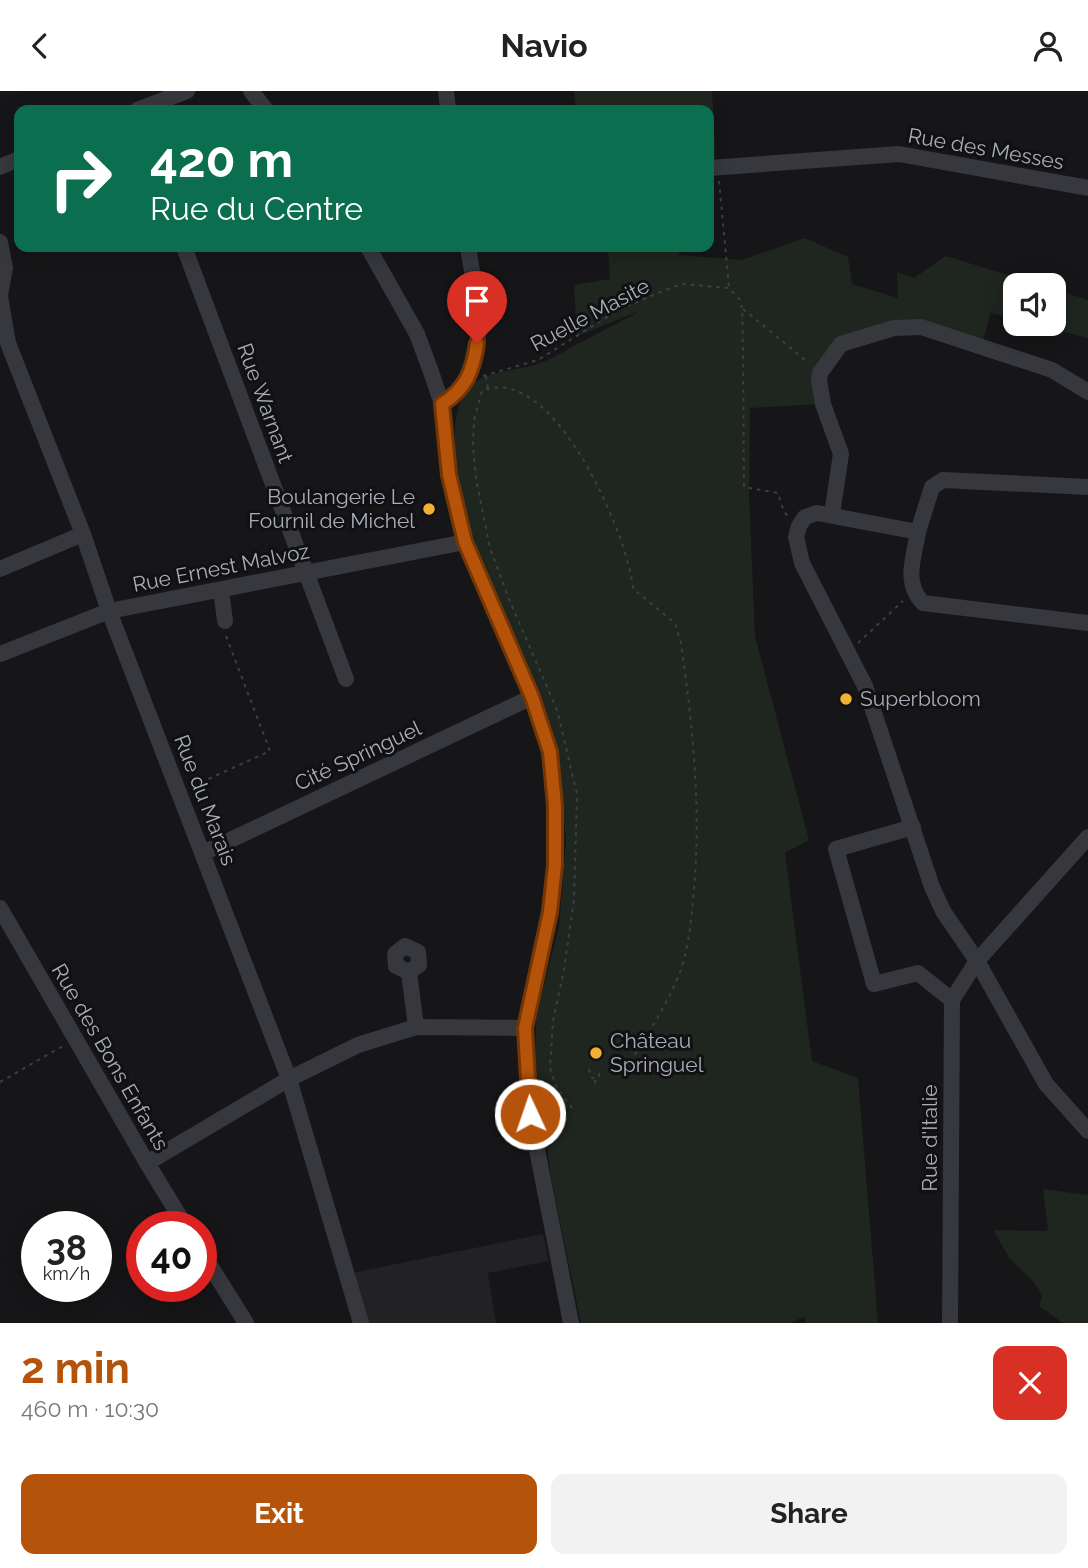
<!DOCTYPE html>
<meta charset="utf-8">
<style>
:root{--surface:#fff;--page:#f2f2f2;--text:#222;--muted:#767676;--accent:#b45309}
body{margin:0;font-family:Raleway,sans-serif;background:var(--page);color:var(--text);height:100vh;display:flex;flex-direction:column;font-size:26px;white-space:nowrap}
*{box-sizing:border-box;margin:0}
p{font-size:23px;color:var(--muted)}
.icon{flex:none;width:38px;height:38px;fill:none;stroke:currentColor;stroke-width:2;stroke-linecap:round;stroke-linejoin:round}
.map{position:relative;height:1232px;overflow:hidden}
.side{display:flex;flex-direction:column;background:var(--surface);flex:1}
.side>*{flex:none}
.banner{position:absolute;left:14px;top:14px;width:700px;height:147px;border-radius:14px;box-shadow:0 4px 18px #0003;background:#0b6e4f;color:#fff;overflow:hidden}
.fabs{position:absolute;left:1003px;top:182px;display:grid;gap:14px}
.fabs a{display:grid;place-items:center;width:63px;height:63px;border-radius:14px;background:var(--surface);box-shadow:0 4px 18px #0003;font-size:35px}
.speed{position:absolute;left:21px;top:1120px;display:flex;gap:14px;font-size:35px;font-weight:700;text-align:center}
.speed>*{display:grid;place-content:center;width:91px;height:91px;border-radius:50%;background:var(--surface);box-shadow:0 4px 18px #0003;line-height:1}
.speed small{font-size:18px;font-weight:400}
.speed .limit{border:10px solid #d22;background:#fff;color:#111}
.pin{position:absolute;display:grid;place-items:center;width:60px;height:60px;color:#fff;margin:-72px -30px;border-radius:50% 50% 50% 0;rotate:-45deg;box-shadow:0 0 7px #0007}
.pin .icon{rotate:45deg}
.me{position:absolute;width:77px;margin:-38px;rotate:357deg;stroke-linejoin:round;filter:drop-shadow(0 0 5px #0008)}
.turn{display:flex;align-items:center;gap:24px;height:147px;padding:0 21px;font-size:32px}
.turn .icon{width:91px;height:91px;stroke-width:2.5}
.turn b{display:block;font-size:49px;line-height:60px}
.round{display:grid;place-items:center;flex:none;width:74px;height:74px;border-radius:14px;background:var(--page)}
.overview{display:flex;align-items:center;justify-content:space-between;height:119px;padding:0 21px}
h1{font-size:42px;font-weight:700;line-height:52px;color:var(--accent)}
.button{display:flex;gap:14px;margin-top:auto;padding:14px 21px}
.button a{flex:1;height:80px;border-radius:14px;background:var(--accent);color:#fff;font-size:28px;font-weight:700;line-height:80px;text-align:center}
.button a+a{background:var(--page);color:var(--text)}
header{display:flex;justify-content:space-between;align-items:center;height:91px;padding:0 21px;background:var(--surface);font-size:32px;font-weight:700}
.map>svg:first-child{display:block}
.built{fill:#222225}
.green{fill:#1e261f}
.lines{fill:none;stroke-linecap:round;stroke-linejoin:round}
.path{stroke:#3d3f44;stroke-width:2;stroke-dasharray:3.5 5;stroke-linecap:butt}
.minor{stroke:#37383d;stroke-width:16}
.route-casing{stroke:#753606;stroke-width:18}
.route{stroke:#b45309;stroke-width:12}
.poi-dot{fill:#f2b134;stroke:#111113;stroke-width:2.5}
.labels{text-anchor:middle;stroke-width:6;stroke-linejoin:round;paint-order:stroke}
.street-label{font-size:21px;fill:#a8adb8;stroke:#111113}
.poi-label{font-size:21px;fill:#a8adb8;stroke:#111113;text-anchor:start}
</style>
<header><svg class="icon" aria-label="back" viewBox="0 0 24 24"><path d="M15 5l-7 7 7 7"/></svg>Navio<svg class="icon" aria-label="person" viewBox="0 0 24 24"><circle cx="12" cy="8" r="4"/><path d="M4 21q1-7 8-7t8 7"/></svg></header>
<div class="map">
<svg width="1088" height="1232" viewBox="0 0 1088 1232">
<rect width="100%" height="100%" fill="#161618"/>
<!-- built -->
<polygon class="built" points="543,1143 549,1170 488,1182 496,1232 368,1232 352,1182"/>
<!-- green -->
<g class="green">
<polygon points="574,0 712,0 716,77 709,77 709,19 576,19"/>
<path d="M 805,147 L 848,166 L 852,193 L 898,207 L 897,181 L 914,187 L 946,165 L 1040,194 L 1015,194 L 1015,228 L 991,222 L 981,255 L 921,236 L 859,246 L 820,282 L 823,313 L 750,317 L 749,403 L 755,545 L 809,749 L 785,762 L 812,970 L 858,987 L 878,1232 L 806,1232 L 804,1226 L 790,1232 L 581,1232 L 552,1092 L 535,971 L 536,926 L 559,835 L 566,751 L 558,662 L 551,634 L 480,467 C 467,428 429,312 482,287 C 499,279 520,279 538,273 C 550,269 561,262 572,256 C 595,244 619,231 642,219 L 577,245 L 574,194 L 610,188 L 608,158 L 678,156 L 679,164 L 742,169 Z"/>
<polygon points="1054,198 1088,209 1088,247 1032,233 1054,233"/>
<polygon points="1043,1098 1088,1104 1088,1232 1063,1232 1039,1215 1042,1205 1034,1191 1010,1168 993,1139 1048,1140"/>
</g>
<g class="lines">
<!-- path -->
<g class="path">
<polyline points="719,90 729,196"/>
<polyline points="743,218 809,272"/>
<path d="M 483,285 L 538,269 L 620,218 L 668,198 L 682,193 L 729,197 L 740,209 L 742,217 C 744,277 743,336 744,396 L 778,402 L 784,421 L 789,426"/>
<polyline points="486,285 488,297"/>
<polyline points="858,552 903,510"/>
<polyline points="193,695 270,660 226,545"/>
<polyline points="589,978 591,986 595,988 599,985 600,977"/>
<polyline points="595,989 596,997"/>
<polyline points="0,991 63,955"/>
<path d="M 572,1017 L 556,995 L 550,977 L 553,930 L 564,879 L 574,808 L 577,703 L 557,619 L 508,506 L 490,457 L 476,388 L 473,355 L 474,329 L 482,300 C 553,269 629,446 633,498 L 675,532 L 681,552 C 693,637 702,722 693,808 C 691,832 688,859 680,881 C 665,919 643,950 622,984"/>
</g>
<!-- minor -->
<g class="minor">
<polyline points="251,0 266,19"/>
<polyline points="446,0 448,19"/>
<polyline points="137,19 187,0"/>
<polyline points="0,76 19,68"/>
<polyline points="709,77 899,63 1088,97"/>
<polyline points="0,151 5,177 0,204"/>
<polyline points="184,156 346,588"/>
<polyline points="368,156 417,243 430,278 442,313 449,384 465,451 532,606 550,661 555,715 555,774 549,821 525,937 530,1023 571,1232"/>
<polyline points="0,205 8,252 83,443 109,520 289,988 361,1232"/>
<path d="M 442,313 C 496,278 476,209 468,156"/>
<polyline points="832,423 841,363 823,313 819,289 820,282 841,253 894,237 921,236 1052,279 1088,301"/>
<polyline points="918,441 932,396 943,389 1088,396"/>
<polyline points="0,478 83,443"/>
<polyline points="221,499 225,530"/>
<path d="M 1088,532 L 923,512 C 903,491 914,467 918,441 L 817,422 L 805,426 L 799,435 L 796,446 L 802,472 L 865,595 L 932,796 L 943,820 L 977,870 L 1046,993 L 1088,1040"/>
<polyline points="0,563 109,520 465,451"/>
<polyline points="913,736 836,758 874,893 918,882 952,909"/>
<polyline points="203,762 532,606"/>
<polyline points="0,817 147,1072 186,1136"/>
<polyline points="409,881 396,875 395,863 405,855 418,861 419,874 409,881 416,936"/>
<polyline points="147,1072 289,988 358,954 416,936 525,937"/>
<polyline points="201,1160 246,1232"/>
<polyline points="950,1232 952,909 977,870 1088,746"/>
</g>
</g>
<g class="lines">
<defs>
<path id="route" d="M 477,252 C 473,280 466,298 442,313 L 449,384 L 465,451 L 532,606 L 550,661 L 555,715 L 555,774 L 550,821 L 525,937 L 530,1023"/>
</defs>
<!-- route casing -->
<use href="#route" class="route-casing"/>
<!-- route -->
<use href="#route" class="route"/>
</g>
<!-- markers -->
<g class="poi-dot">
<circle cx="429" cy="418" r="7"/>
<circle cx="846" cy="608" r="7"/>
<circle cx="596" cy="962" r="7"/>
</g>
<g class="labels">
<!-- street labels -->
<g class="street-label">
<text transform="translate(986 58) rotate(10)" y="7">Rue des Messes</text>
<text transform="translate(590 224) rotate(-28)" y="7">Ruelle Masite</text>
<text transform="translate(265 312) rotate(70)" y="7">Rue Warnant</text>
<text transform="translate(221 477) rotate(-11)" y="7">Rue Ernest Malvoz</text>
<text transform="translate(358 665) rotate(-25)" y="7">Cité Springuel</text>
<text transform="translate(205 709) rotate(69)" y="7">Rue du Marais</text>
<text transform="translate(110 966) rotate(60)" y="7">Rue des Bons Enfants</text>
<text transform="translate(930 1047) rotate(-90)" y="7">Rue d'Italie</text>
</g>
<!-- poi labels -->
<g class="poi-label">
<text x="415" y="413" text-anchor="end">Boulangerie Le<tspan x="415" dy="24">Fournil de Michel</tspan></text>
<text x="860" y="615">Superbloom</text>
<text x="610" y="957">Château<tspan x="610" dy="24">Springuel</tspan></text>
</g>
</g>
</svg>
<div class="fabs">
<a><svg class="icon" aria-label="sound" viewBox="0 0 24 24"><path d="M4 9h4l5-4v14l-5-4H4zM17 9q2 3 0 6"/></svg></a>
</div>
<div class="speed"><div>38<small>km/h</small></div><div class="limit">40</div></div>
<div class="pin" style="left:477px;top:252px;background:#d93025"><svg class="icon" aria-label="arrive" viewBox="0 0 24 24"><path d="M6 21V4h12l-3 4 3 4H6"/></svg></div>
<svg class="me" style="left:530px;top:1023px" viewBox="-20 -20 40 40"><circle r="17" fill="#b45309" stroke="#fff" stroke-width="3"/><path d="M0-11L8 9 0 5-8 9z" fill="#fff"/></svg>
<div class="banner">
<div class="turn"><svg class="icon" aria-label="right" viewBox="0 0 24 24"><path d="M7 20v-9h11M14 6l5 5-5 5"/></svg><div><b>420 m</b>Rue du Centre</div></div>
</div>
</div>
<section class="side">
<div class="overview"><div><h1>2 min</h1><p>460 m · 10:30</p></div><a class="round" style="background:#d93025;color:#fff"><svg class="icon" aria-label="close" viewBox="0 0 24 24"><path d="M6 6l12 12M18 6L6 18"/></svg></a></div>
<div class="button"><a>Exit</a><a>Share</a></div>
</section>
